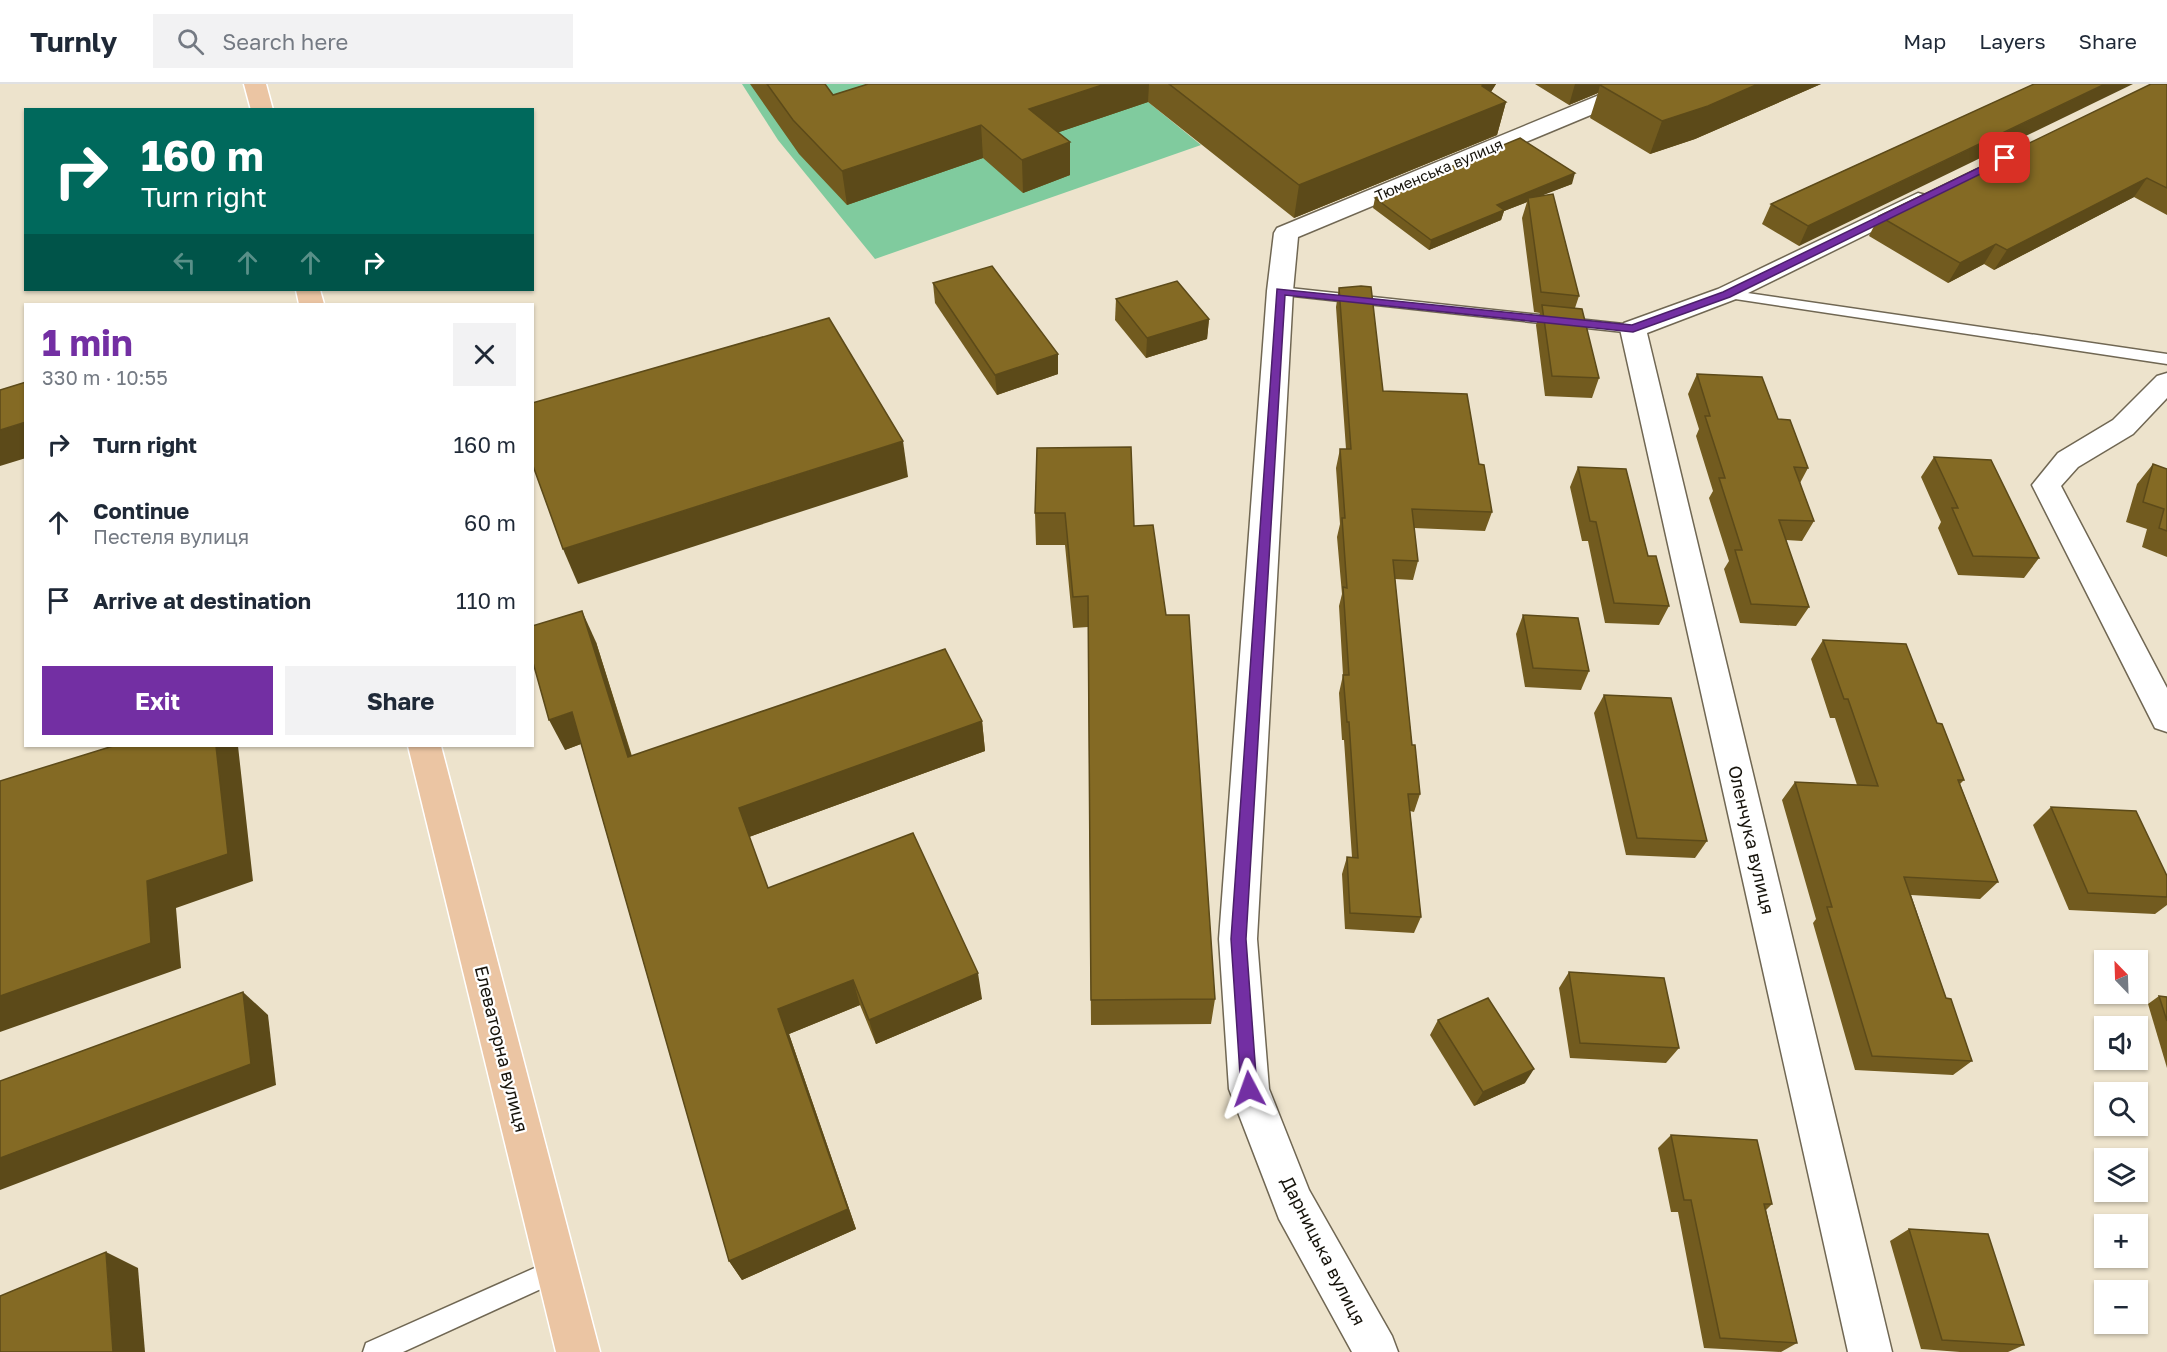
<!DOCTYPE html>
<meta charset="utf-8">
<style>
:root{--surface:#fff;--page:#f2f2f3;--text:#1f2937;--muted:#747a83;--line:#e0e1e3;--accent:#732fa3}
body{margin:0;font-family:"Golos Text",sans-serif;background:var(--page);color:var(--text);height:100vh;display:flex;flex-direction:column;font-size:22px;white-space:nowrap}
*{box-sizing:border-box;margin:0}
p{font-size:20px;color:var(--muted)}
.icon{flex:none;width:33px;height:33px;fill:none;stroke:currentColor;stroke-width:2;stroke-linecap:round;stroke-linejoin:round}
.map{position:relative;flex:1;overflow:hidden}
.panel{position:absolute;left:24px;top:219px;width:510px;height:444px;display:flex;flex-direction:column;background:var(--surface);border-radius:0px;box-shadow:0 2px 4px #0004}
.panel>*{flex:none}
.banner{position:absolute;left:24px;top:24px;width:510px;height:183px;border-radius:0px;box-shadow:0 2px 4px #0004;background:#00695c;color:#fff;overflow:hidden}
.needle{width:39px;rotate:337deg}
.buttons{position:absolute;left:2094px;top:866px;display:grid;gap:12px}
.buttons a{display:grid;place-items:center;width:54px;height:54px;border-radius:0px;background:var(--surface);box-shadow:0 2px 4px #0004;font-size:30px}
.pin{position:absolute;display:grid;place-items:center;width:51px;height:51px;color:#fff;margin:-26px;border-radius:12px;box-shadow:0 3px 9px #0006}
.me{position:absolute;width:66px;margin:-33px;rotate:356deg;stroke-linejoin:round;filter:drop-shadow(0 0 4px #0008)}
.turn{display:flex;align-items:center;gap:21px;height:126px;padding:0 18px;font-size:27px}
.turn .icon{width:78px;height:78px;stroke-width:2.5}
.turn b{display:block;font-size:42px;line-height:51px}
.lanes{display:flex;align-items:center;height:57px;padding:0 18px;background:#0003;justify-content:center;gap:30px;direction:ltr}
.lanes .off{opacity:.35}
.round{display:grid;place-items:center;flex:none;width:63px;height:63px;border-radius:0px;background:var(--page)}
.summary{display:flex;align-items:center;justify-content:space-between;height:102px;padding:0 18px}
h1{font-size:36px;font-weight:700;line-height:45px;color:var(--accent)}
.primary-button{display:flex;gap:12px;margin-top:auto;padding:12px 18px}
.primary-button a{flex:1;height:69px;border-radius:0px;background:var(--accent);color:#fff;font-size:24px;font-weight:700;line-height:69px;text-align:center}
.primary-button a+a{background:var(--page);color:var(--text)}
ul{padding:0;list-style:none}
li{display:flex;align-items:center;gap:18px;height:78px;padding:0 18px}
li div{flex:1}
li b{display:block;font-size:22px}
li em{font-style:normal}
header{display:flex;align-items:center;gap:36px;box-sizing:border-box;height:84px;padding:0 30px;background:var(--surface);border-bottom:2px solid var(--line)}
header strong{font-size:28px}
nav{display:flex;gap:33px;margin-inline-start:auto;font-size:21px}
.search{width:420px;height:54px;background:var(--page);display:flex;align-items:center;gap:15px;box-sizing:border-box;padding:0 21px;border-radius:0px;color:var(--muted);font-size:22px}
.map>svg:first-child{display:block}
.green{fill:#80cb9e}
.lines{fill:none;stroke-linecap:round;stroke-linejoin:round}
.service-casing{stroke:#706753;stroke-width:3}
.minor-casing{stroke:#706753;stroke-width:3}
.primary-casing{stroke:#fff;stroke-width:3}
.service{fill:#fff;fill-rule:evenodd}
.minor{fill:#fff;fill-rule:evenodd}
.primary{fill:#ebc5a3;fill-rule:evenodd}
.wall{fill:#725b1f}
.shaded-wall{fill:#5c4a19}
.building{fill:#846a24;stroke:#5c4a19;stroke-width:1.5}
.route{fill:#732fa3;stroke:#4b1f6a;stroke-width:1.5}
.labels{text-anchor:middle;stroke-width:4.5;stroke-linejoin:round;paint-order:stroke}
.far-street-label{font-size:15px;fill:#16130b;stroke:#fff}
.street-label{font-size:18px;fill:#16130b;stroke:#fff}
</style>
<header>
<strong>Turnly</strong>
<div class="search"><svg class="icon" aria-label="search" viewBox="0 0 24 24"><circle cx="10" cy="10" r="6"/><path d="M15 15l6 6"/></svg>Search here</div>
<nav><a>Map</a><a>Layers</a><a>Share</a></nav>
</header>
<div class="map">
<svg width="2167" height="1268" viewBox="0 0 2167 1268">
<rect width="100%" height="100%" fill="#ede3cc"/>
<!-- green -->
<polygon class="green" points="742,0 1126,0 1201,61 875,175 778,56"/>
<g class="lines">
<defs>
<g id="service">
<polygon points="1280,203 1633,241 1640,245 1633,249 1275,210 1273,207"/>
<polygon points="1727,206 2167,270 2167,280 1722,213 1720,210"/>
<polygon points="557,1174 565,1178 569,1186 565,1194 403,1268 363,1268 366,1259"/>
</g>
<g id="minor">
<polygon points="1626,0 1656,0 1653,5 1298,153 1293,207 1257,855 1269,1005 1309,1106 1392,1252 1398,1268 1352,1268 1279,1135 1229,1005 1219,855 1267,207 1274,149 1277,144"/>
<polygon points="1918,109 1926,111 1930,116 1926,121 1736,215 1647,249 1892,1268 1848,1268 1620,245 1624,239 1718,205"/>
<polygon points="2167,289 2167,314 2133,350 2078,383 2061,402 2167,604 2167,648 2155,644 2032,401 2058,369 2113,336 2157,292"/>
</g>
<g id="primary">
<polygon points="244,0 266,0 273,26 251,26"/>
<polygon points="296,206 320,206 324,220 299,220"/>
<polygon points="408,662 441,662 600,1268 556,1268"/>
</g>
</defs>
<!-- service casing -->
<use href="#service" class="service-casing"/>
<!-- minor casing -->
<use href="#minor" class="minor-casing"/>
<!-- primary casing -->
<use href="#primary" class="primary-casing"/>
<!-- service -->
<use href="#service" class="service"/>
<!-- minor -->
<use href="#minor" class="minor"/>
<!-- primary -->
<use href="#primary" class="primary"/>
</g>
<!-- wall -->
<g class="wall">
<polygon points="750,0 825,0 833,11 868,0 1496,0 1491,8 1506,18 1497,51 1294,134 1148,18 1059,48 1070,91 1023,109 983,74 847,121 799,70"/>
<polygon points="1535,0 1821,0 1695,55 1650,70 1590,34 1598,9 1569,21"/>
<polygon points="2034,0 1799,162 1762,140 1771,120"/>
<polygon points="2167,0 2167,131 2134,113 1994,186 1984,180 1948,199 1869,152 1879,132"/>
<polygon points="1572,100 1542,111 1579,212 1575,224 1599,294 1592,314 1545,312 1536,241 1540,229 1534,228 1522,134 1527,118 1504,127 1501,136 1429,166 1373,124 1375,114"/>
<polygon points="933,199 1058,270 1058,290 997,311 935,219"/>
<polygon points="1339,204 1383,307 1479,380 1492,428 1485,447 1414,444 1418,477 1413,496 1395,495 1412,661 1420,710 1414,728 1410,727 1421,833 1414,849 1345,845 1342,790 1347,773 1352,773 1344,656 1342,656 1339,609 1343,591 1339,522 1342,510 1337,453 1340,440 1336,384 1340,365 1346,365 1336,223"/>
<polygon points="1116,215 1209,235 1207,255 1146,274 1115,236"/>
<polygon points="1697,290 1778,335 1808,384 1800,399 1814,437 1802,457 1786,456 1809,523 1796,542 1740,539 1724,485 1729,477 1709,414 1713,407 1696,352 1699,345 1688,310"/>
<polygon points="1037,364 1134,442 1215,915 1211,940 1091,941 1088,543 1073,544 1065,461 1036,461 1035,429"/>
<polygon points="1934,373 2039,474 2024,494 1958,491 1938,444 1941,438 1921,393"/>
<polygon points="2153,380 2167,385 2167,473 2142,463 2147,445 2126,438 2137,400"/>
<polygon points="1578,383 1648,472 1669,522 1659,541 1605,539 1588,457 1582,457 1570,403"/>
<polygon points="1523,531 1589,587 1581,606 1525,603 1516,550"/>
<polygon points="1823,556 1937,639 1964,696 1960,700 1998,798 1980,815 1911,811 1946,914 1972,977 1953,991 1855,986 1813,839 1816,835 1782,716 1795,698 1857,701 1835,634 1830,634 1811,575"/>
<polygon points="596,558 632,672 982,637 985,667 749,753 768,804 982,915 876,960 860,921 789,950 856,1145 742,1196 729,1177 581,660 565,666"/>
<polygon points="1604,611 1707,757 1695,774 1626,771 1594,629"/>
<polygon points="2051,723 2167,792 2167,821 2155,830 2069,826 2033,741"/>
<polygon points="1569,888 1679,964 1666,979 1570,974 1559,904"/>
<polygon points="2159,912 2167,913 2167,984 2148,920"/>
<polygon points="1438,936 1525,999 1474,1022 1430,951"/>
<polygon points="1671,1051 1772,1120 1766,1126 1797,1259 1781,1268 1704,1264 1678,1128 1671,1128 1658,1064"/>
<polygon points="1909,1145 2024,1261 2008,1268 1960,1268 1921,1265 1890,1157"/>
</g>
<!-- shaded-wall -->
<g class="shaded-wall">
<polygon points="1105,0 1149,0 1148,18 1030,58 1029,25"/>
<polygon points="1483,0 1496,0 1477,29 1506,18 1497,51 1294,134 1299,101 1482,2"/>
<polygon points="1575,0 1620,0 1600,1 1598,9 1569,21"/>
<polygon points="1758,0 1821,0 1695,55 1650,70 1662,37"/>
<polygon points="2105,0 2133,0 1799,162 1808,142"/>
<polygon points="981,41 983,74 847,121 842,87"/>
<polygon points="1070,58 1070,91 1023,109 1022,76"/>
<polygon points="1575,89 1572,100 1528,117 1528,114 1527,118 1504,127 1501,136 1429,166 1431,156 1497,121"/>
<polygon points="2147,94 2134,113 1994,186 2007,166"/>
<polygon points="1996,160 1984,180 1948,199 1960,179"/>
<polygon points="1209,235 1207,255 1146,274 1147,254"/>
<polygon points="1058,270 1058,290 997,311 995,291"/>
<polygon points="26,338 26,374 0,382 0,346"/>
<polygon points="903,357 908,393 578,500 563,465"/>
<polygon points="582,527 596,558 641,703 628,673"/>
<polygon points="572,628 586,658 565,666 549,636"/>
<polygon points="982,637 985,667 749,753 739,724"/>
<polygon points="216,662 238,662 253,797 176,824 181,884 0,948 0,912 147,797"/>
<polygon points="978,889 982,915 876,960 869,936"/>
<polygon points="853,896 860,921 789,950 856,1145 742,1196 729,1177 778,925"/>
<polygon points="243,908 268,931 276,1001 0,1106 0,1074"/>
<polygon points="1534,985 1525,999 1474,1022 1483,1008"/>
<polygon points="106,1168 138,1184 145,1268 113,1268"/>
</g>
<!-- building -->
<g class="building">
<polygon points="767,0 825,0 833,11 868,0 1105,0 1029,25 1070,58 1022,76 981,41 842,87 793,36"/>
<polygon points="1169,0 1483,0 1482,2 1506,18 1299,101"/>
<polygon points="1602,0 1758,0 1708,22 1662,37 1600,1"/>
<polygon points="2034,0 2105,0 1808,142 1771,120"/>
<polygon points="2151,0 2167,0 2167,104 2147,94 2007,166 1996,160 1960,179 1879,132"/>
<polygon points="1520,54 1575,89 1497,121 1504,126 1431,156 1375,114"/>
<polygon points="1553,110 1579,212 1541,208 1528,114"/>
<polygon points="992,182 1058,270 995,291 933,199"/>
<polygon points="1177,197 1209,235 1147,254 1116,215"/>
<polygon points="1361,202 1371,203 1383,307 1467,310 1479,380 1484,381 1492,428 1412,425 1418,477 1393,476 1412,661 1415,661 1420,710 1408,710 1421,833 1350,829 1347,773 1358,774 1349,638 1347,638 1343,591 1349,591 1343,503 1347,504 1342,434 1345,434 1340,365 1351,365 1339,204"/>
<polygon points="1542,221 1582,225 1599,294 1552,292"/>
<polygon points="829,234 903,357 563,465 532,379 532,319"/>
<polygon points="1697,290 1762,293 1778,335 1790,336 1808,384 1794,383 1814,437 1779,436 1809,523 1751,520 1735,466 1742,466 1719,394 1725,394 1705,332 1710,332"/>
<polygon points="26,298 26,338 0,346 0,306"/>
<polygon points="1131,363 1134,442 1153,441 1166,531 1189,531 1215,915 1091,916 1088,512 1073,513 1065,429 1035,429 1037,364"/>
<polygon points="1934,373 1991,376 2039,474 1973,472 1952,424 1958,424"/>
<polygon points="2153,380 2167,385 2167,447 2159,444 2164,425 2143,418"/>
<polygon points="1578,383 1626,385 1648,472 1656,472 1669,522 1614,519 1596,438 1590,437"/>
<polygon points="582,527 628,673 945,565 982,637 739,724 768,804 913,749 978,889 869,936 853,896 778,925 848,1125 729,1177 572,628 549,636 532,575 532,542"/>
<polygon points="1523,531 1578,534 1589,587 1533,584"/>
<polygon points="1823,556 1906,560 1937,639 1942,640 1964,696 1958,696 1998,798 1904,793 1946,914 1951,915 1972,977 1872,972 1827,823 1832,823 1795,698 1878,702 1848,615 1844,615"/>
<polygon points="1604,611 1671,614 1707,757 1637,754"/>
<polygon points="113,662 216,662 228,770 147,797 151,859 0,912 0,697"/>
<polygon points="2051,723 2136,727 2167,792 2167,813 2088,809"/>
<polygon points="1569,888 1664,894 1679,964 1580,959"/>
<polygon points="243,908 251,980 0,1074 0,997"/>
<polygon points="2159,912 2167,913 2167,937"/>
<polygon points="1488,914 1534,985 1483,1008 1438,936"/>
<polygon points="1671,1051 1757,1056 1772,1120 1764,1120 1797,1259 1720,1254 1691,1116 1684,1116"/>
<polygon points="1909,1145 1988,1150 2024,1261 1942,1256"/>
<polygon points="106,1168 113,1268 0,1268 0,1212"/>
</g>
<!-- route -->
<polygon class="route" points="2005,71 2010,74 2009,76 1730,213 1633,248 1285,211 1246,855 1257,1005 1255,1011 1249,1013 1243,1011 1241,1005 1231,855 1277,205 1632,241 1723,208"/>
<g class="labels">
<!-- far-street labels -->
<g class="far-street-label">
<text transform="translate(1439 86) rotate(-23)" y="5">Тюменська вулиця</text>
</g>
<!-- street labels -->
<g class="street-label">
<text transform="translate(1751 756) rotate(77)" y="6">Оленчука вулиця</text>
<text transform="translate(501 965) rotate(76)" y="6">Елеваторна вулиця</text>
<text transform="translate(1323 1167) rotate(63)" y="6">Дарницька вулиця</text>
</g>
</g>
</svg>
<div class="buttons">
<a><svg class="needle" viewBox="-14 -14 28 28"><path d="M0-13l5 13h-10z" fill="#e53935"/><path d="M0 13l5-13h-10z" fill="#747a83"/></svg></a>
<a><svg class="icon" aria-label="sound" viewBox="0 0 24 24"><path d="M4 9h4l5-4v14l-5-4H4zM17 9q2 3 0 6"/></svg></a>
<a><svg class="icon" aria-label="search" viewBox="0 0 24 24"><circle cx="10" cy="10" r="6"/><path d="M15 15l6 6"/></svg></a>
<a><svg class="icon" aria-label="layers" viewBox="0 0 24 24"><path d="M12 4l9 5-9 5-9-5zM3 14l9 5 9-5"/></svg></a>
<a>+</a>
<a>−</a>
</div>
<div class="pin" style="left:2005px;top:74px;background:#d93025"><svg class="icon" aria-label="arrive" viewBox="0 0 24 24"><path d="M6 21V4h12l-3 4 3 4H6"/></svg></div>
<svg class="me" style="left:1249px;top:1005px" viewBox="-20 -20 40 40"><path d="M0-17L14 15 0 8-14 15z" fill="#732fa3" stroke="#fff" stroke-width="4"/></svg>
<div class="banner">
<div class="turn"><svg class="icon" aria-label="right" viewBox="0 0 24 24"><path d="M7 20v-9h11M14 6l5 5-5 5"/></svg><div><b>160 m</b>Turn right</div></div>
<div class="lanes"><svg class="icon off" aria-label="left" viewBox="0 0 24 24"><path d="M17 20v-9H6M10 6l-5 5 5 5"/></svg><svg class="icon off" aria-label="ahead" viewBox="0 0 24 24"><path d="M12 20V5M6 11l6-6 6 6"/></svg><svg class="icon off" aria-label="ahead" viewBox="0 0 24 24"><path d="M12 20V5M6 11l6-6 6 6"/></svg><svg class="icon" aria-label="right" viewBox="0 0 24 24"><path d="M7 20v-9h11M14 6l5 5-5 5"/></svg></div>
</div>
<section class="panel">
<div class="summary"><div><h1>1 min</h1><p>330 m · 10:55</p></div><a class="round"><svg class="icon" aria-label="close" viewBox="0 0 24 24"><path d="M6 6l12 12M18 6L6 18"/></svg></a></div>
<ul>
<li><svg class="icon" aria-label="right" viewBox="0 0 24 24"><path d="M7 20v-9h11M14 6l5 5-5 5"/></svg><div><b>Turn right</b></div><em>160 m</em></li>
<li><svg class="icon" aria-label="ahead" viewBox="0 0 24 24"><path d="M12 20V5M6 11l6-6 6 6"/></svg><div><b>Continue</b><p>Пестеля вулиця</p></div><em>60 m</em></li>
<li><svg class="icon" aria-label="arrive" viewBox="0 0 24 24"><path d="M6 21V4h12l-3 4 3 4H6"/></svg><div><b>Arrive at destination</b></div><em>110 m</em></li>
</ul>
<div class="primary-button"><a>Exit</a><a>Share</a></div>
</section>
</div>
